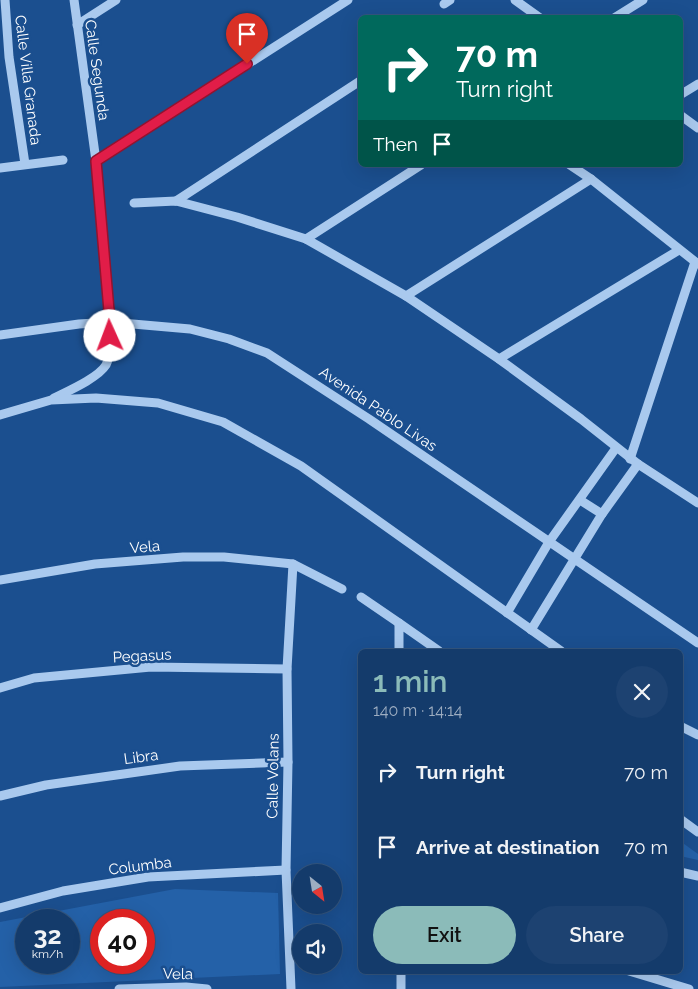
<!DOCTYPE html>
<meta charset="utf-8">
<style>
:root{--surface:#143b6b;--page:#1d4271;--text:#f1f3f6;--muted:#9dadc1;--line:#33557e;--accent:#8bbbb9}
body{margin:0;font-family:Raleway,sans-serif;background:var(--page);color:var(--text);height:100vh;display:flex;flex-direction:column;font-size:19px;white-space:nowrap}
*{box-sizing:border-box;margin:0}
p{font-size:16px;color:var(--muted)}
.icon{flex:none;width:28px;height:28px;fill:none;stroke:currentColor;stroke-width:2;stroke-linecap:round;stroke-linejoin:round}
.map{position:relative;flex:1;overflow:hidden}
.side{position:absolute;left:358px;top:649px;width:325px;height:325px;display:flex;flex-direction:column;background:var(--surface);border-radius:8px;box-shadow:0 5px 20px #0002,0 0 0 1px var(--line)}
.side>*{flex:none}
.banner{position:absolute;left:358px;top:15px;width:325px;height:152px;border-radius:8px;box-shadow:0 5px 20px #0002,0 0 0 1px var(--line);background:#00695c;color:#fff;overflow:hidden}
.needle{width:32px;rotate:150deg}
.tools{position:absolute;left:292px;top:864px;display:grid;gap:10px}
.tools a{display:grid;place-items:center;width:50px;height:50px;border-radius:50%;background:var(--surface);box-shadow:0 5px 20px #0002,0 0 0 1px var(--line);font-size:25px}
.speed{position:absolute;left:15px;top:909px;display:flex;gap:10px;font-size:25px;font-weight:700;text-align:center}
.speed>*{display:grid;place-content:center;width:65px;height:65px;border-radius:50%;background:var(--surface);box-shadow:0 5px 20px #0002,0 0 0 1px var(--line);line-height:1}
.speed small{font-size:12px;font-weight:400}
.speed .limit{border:8px solid #d22;background:#fff;color:#111}
.pin{position:absolute;display:grid;place-items:center;width:42px;height:42px;color:#fff;margin:-51px -21px;border-radius:50% 50% 50% 0;rotate:-45deg;box-shadow:0 0 5px #0007}
.pin .icon{rotate:45deg}
.me{position:absolute;width:55px;margin:-28px;rotate:358deg;stroke-linejoin:round;filter:drop-shadow(0 0 4px #0008)}
.turn{display:flex;align-items:center;gap:18px;height:105px;padding:0 15px;font-size:22px}
.turn .icon{width:65px;height:65px;stroke-width:2.5}
.turn b{display:block;font-size:35px;line-height:42px}
.then{display:flex;align-items:center;height:48px;padding:0 15px;background:#0003;gap:10px;font-size:19px}
.round{display:grid;place-items:center;flex:none;width:52px;height:52px;border-radius:26px;background:var(--page)}
.summary{display:flex;align-items:center;justify-content:space-between;height:85px;padding:0 15px}
h1{font-size:30px;font-weight:600;line-height:38px;color:var(--accent)}
.cta{display:flex;gap:10px;margin-top:auto;padding:10px 15px}
.cta a{flex:1;height:58px;border-radius:30px;background:var(--accent);color:#111;font-size:20px;font-weight:600;line-height:58px;text-align:center}
.cta a+a{background:var(--page);color:var(--text)}
ul{padding:0;list-style:none}
li{display:flex;align-items:center;gap:15px;height:75px;padding:0 15px}
li div{flex:1}
li b{display:block;font-size:19px}
li em{font-style:normal}
.map>svg:first-child{display:block}
.green{fill:#2461a8;fill-rule:evenodd}
.lines{fill:none;stroke-linecap:round;stroke-linejoin:round}
.minor{stroke:#a9c9ee;stroke-width:9}
.route-casing{stroke:#92132f;stroke-width:12}
.route{stroke:#e11d48;stroke-width:9}
.labels{text-anchor:middle;stroke-width:5;stroke-linejoin:round;paint-order:stroke}
.street-label{font-size:15px;fill:#fff;stroke:#1b4f8f}
</style>
<div class="map">
<svg width="698" height="989" viewBox="0 0 698 989">
<rect width="100%" height="100%" fill="#1b4f8f"/>
<!-- green -->
<g class="green">
<polygon points="680,841 698,854 698,860 680,856"/>
<path d="M 175,889 L 278,893 L 280,974 L 0,987 L 0,922 ZM 26,920 L 69,920 L 69,962 L 26,962 ZM 101,920 L 144,920 L 144,962 L 101,962 Z"/>
</g>
<g class="lines">
<!-- minor -->
<g class="minor">
<polyline points="5,0 9,57 25,164"/>
<polyline points="515,0 540,18"/>
<polyline points="444,4 450,0"/>
<polyline points="614,18 643,0"/>
<polyline points="77,25 116,0"/>
<polyline points="680,95 698,84"/>
<polyline points="680,115 698,128"/>
<polyline points="96,161 348,0"/>
<polyline points="570,165 591,179 698,264"/>
<polyline points="0,168 63,160"/>
<polyline points="176,201 360,81"/>
<polyline points="134,203 176,201 237,217 306,239 406,296 499,359 581,419 638,464 698,503"/>
<polyline points="306,239 421,165"/>
<polyline points="406,296 591,179"/>
<polyline points="0,335 79,324 110,322 190,329 229,339 267,353 369,419 698,643"/>
<polyline points="499,359 679,250"/>
<path d="M 54,398 C 68,391 98,378 106,365 C 112,353 110,335 110,322 L 96,161 L 74,0"/>
<polyline points="0,415 51,400 96,398 158,403 223,422 301,466 561,651"/>
<polyline points="630,459 695,262"/>
<polyline points="580,500 602,514"/>
<polyline points="0,580 95,564 183,557 224,557 293,564 342,589"/>
<polyline points="361,597 399,623"/>
<polyline points="507,613 549,542 616,448"/>
<polyline points="531,630 602,514 638,464"/>
<polyline points="399,651 399,623 439,651"/>
<polyline points="0,688 34,678 151,667 287,669"/>
<polyline points="680,726 698,735"/>
<polyline points="0,796 46,785 180,766 288,762"/>
<polyline points="680,819 698,832"/>
<polyline points="680,872 698,876"/>
<polyline points="0,908 63,891 148,877 286,870"/>
<polyline points="629,971 689,989"/>
<polyline points="119,989 186,987 207,989"/>
<polyline points="291,989 286,870 288,762 287,669 293,564"/>
<polyline points="401,989 401,971"/>
</g>
</g>
<g class="lines">
<defs>
<polyline id="route" points="110,336 110,322 96,161 247,64"/>
</defs>
<!-- route casing -->
<use href="#route" class="route-casing"/>
<!-- route -->
<use href="#route" class="route"/>
</g>
<g class="labels">
<!-- street labels -->
<g class="street-label">
<text transform="translate(97 70) rotate(82)" y="5">Calle Segunda</text>
<text transform="translate(28 80) rotate(83)" y="5">Calle Villa Granada</text>
<text transform="translate(378 409) rotate(34)" y="5">Avenida Pablo Livas</text>
<text transform="translate(145 547) rotate(-5)" y="5">Vela</text>
<text transform="translate(142 656) rotate(-3)" y="5">Pegasus</text>
<text transform="translate(141 757) rotate(-8)" y="5">Libra</text>
<text transform="translate(273 776) rotate(-89)" y="5">Calle Volans</text>
<text transform="translate(140 866) rotate(-7)" y="5">Columba</text>
<text transform="translate(178 974) rotate(1)" y="5">Vela</text>
</g>
</g>
</svg>
<div class="tools">
<a><svg class="needle" viewBox="-14 -14 28 28"><path d="M0-13l5 13h-10z" fill="#e53935"/><path d="M0 13l5-13h-10z" fill="#9dadc1"/></svg></a>
<a><svg class="icon" aria-label="sound" viewBox="0 0 24 24"><path d="M4 9h4l5-4v14l-5-4H4zM17 9q2 3 0 6"/></svg></a>
</div>
<div class="speed"><div>32<small>km/h</small></div><div class="limit">40</div></div>
<div class="pin" style="left:247px;top:64px;background:#d93025"><svg class="icon" aria-label="arrive" viewBox="0 0 24 24"><path d="M6 21V4h12l-3 4 3 4H6"/></svg></div>
<svg class="me" style="left:110px;top:336px" viewBox="-20 -20 40 40"><circle r="19" fill="#fff"/><path d="M0-13L10 11 0 6-10 11z" fill="#e11d48"/></svg>
<div class="banner">
<div class="turn"><svg class="icon" aria-label="right" viewBox="0 0 24 24"><path d="M7 20v-9h11M14 6l5 5-5 5"/></svg><div><b>70 m</b>Turn right</div></div>
<div class="then">Then<svg class="icon" aria-label="arrive" viewBox="0 0 24 24"><path d="M6 21V4h12l-3 4 3 4H6"/></svg></div>
</div>
<section class="side">
<div class="summary"><div><h1>1 min</h1><p>140 m · 14:14</p></div><a class="round"><svg class="icon" aria-label="close" viewBox="0 0 24 24"><path d="M6 6l12 12M18 6L6 18"/></svg></a></div>
<ul>
<li><svg class="icon" aria-label="right" viewBox="0 0 24 24"><path d="M7 20v-9h11M14 6l5 5-5 5"/></svg><div><b>Turn right</b></div><em>70 m</em></li>
<li><svg class="icon" aria-label="arrive" viewBox="0 0 24 24"><path d="M6 21V4h12l-3 4 3 4H6"/></svg><div><b>Arrive at destination</b></div><em>70 m</em></li>
</ul>
<div class="cta"><a>Exit</a><a>Share</a></div>
</section>
</div>
